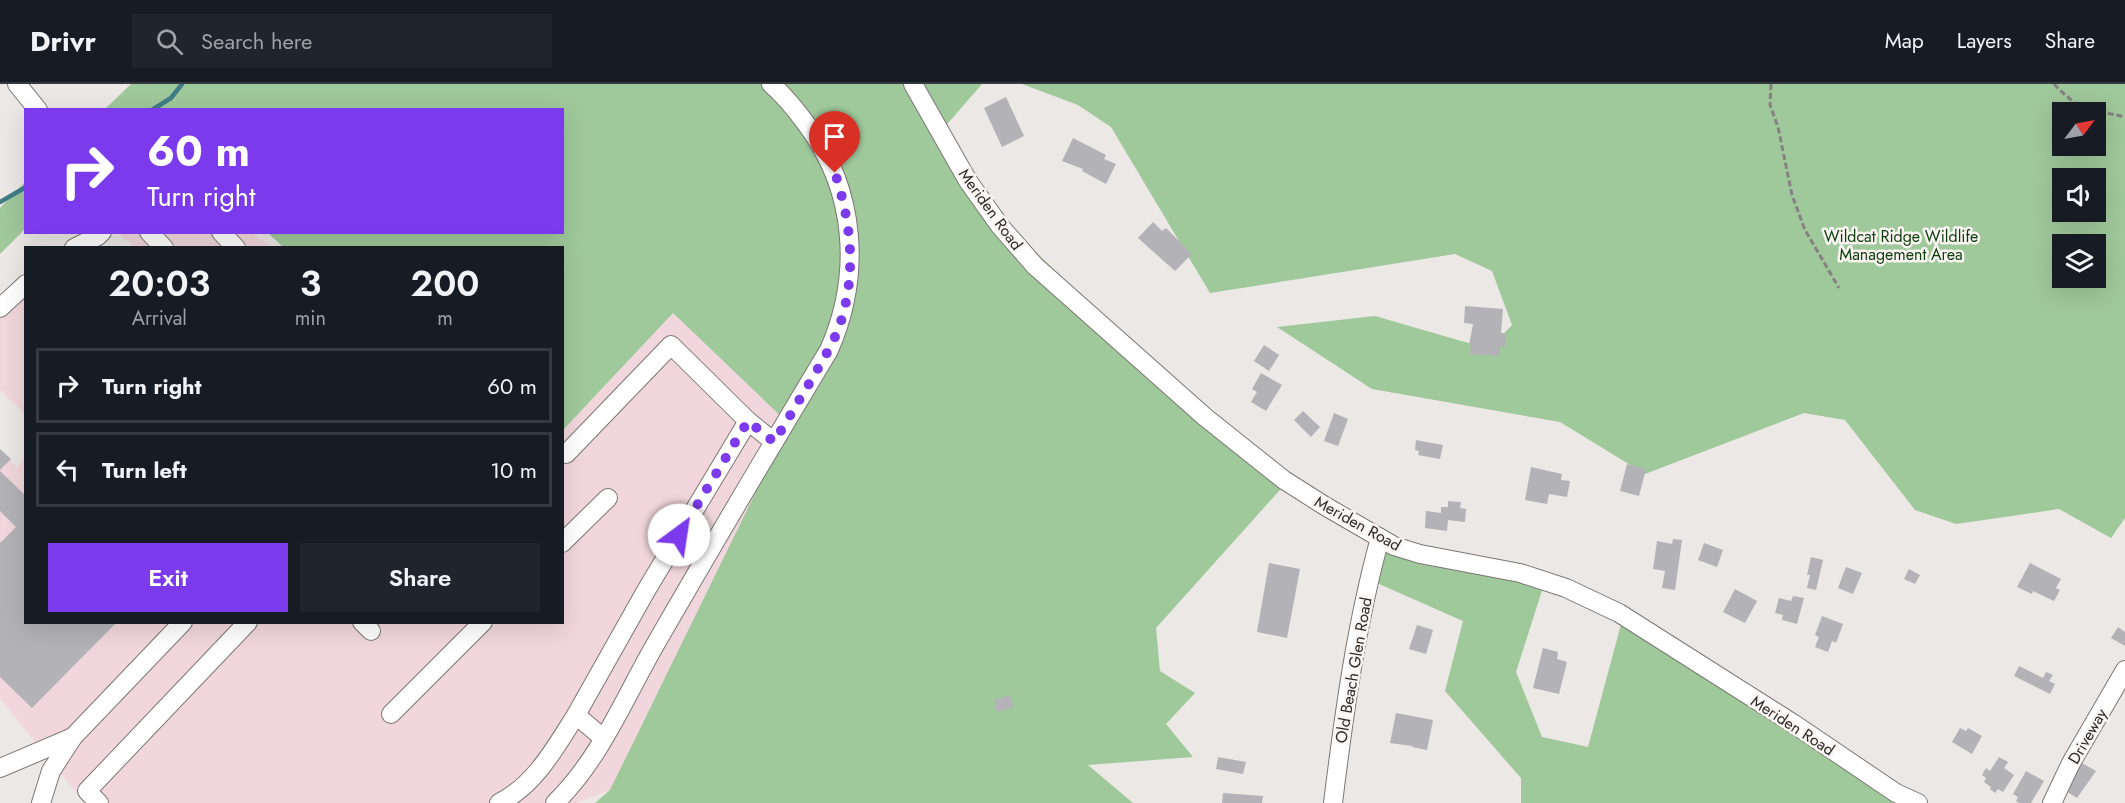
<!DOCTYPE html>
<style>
:root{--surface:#171b24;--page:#20242c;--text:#f1f3f6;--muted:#9ea1a6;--line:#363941;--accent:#7c3aed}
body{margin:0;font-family:Jost,sans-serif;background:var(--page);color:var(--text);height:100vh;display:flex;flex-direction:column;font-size:22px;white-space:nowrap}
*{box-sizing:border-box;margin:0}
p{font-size:20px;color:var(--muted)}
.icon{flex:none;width:33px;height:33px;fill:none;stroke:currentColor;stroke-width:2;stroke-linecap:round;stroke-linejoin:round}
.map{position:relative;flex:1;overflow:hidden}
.drawer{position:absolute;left:24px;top:162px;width:540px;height:378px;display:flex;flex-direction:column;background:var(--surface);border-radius:0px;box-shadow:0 6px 24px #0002}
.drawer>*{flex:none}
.guide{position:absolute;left:24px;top:24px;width:540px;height:126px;border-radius:0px;box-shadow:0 6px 24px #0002;background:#7c3aed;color:#fff;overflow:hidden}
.needle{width:39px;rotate:58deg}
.controls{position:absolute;left:2052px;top:18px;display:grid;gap:12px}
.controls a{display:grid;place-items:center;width:54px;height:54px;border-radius:0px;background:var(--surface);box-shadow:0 6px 24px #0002;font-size:30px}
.pin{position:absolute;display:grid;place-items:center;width:51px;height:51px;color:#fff;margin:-62px -26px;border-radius:50% 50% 50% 0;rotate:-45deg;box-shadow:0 0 6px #0007}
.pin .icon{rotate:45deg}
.me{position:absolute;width:66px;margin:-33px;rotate:31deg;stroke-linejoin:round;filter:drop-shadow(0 0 4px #0008)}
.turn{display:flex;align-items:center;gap:21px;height:126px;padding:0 24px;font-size:27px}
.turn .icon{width:78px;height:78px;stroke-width:2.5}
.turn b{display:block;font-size:42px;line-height:51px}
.eta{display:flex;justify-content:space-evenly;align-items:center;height:102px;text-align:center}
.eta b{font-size:36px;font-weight:600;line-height:42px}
.primary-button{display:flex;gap:12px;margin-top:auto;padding:12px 24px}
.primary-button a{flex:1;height:69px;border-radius:0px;background:var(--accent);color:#fff;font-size:24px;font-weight:600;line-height:69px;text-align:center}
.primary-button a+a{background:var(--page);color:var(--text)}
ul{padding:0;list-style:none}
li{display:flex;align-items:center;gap:18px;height:75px;margin:0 12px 9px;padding:0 12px;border:3px solid var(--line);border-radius:0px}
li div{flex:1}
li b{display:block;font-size:22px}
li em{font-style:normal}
header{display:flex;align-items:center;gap:36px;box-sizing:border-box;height:84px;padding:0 30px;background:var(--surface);border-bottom:2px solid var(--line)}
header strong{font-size:28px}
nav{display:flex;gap:33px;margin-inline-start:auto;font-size:21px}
.search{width:420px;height:54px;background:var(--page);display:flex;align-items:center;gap:15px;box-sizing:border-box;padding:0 21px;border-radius:0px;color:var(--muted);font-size:22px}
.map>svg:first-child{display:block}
.industrial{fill:#f1d7dd}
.green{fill:#9fc89b;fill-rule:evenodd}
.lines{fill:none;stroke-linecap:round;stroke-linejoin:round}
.stream{stroke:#417c87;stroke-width:4.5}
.building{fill:#b3b2b7}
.minor-casing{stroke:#7b7774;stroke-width:20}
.path{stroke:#858280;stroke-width:3;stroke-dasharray:6 3;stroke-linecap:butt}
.minor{stroke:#fff;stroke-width:18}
.route{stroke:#7c3aed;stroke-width:10;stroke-dasharray:0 18}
.labels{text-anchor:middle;stroke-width:5;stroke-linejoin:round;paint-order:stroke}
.street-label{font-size:16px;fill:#2d2b2a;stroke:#faf5f2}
.park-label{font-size:16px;fill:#0b3c0b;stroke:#faf5f2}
</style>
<header>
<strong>Drivr</strong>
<div class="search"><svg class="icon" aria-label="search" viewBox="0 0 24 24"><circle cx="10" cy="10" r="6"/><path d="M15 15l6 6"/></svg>Search here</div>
<nav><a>Map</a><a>Layers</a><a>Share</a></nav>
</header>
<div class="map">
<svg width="2125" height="719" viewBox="0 0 2125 719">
<rect width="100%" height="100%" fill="#ece8e5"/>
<!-- industrial -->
<g class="industrial">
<polygon points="123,148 252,149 271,163 134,163 121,151"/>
<polygon points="25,203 25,330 0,306 0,229"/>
<polygon points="673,229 789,340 610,706 576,719 85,719 0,615 0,366 17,383 25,374 26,538 562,538 563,346"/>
</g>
<!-- green -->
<g class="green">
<polygon points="131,0 982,0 942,46 992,126 1187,313 1287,398 1156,544 1160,587 1195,609 1166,640 1193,673 1088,681 1133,719 595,719 610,706 789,340 673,229 563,346 562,164 283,163 268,149 562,148 562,26 104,26"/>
<path d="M 1022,0 L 2125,0 L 2125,434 L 2111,454 L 2059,425 L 1956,440 L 1915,426 L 1845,336 L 1804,329 L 1645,390 L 1560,338 L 1372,305 L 1277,243 L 1375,232 L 1489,265 L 1512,241 L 1492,187 L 1455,170 L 1210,209 L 1111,43 L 1078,21 ZM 2062,28 L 2096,28 L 2096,62 L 2062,62 ZM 2062,94 L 2096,94 L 2096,128 L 2062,128 ZM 2062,160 L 2096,160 L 2096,194 L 2062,194 Z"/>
<polygon points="25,98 25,145 0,170 0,124"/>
<polygon points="1383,458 1545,497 1516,588 1542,653 1588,663 1623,533 1916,719 1521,719 1521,694 1445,607 1463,537 1370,496"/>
</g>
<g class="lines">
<!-- stream -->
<g class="stream">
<polyline points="152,26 171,14 182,0"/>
<polyline points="0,118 26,103"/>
</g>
</g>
<!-- building -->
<g class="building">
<polygon points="1006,13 1024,52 1002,63 984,24"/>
<polygon points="1073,54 1106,71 1104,75 1116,80 1106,100 1082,87 1083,85 1062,77"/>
<polygon points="1153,138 1162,147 1166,144 1192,170 1175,187 1138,154"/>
<polygon points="1465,222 1503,225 1501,249 1506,249 1505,263 1500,263 1500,272 1470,270 1471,261 1469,261 1473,240 1464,239"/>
<polygon points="1264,261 1279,271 1269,287 1254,277"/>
<polygon points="1261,289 1282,301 1266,327 1251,318 1257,308 1252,305"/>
<polygon points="1303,327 1320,343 1311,353 1294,336"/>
<polygon points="1334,329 1348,335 1338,362 1324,357"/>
<polygon points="1416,356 1443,361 1440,375 1418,371 1419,367 1415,366"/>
<polygon points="0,365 11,375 0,386"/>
<polygon points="1627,380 1646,385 1639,412 1620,407"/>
<polygon points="1531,383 1562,390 1561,396 1570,397 1567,413 1549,410 1547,420 1525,416"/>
<polygon points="0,387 26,412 26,538 117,538 32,624 0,593 0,459 16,443 0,427"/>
<polygon points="1448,417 1461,418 1460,424 1466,425 1465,438 1448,436 1447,447 1425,444 1426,427 1441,429 1441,423 1448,423"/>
<polygon points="1673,455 1682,456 1675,506 1662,504 1665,487 1653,485 1657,457 1672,460"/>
<polygon points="1704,459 1723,466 1717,483 1698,476"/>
<polygon points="1811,473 1823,476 1816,506 1807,504 1810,491 1807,491"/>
<polygon points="1269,479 1300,485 1287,554 1257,548"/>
<polygon points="2030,479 2061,495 2056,504 2060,506 2054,517 2033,507 2032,510 2017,503"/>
<polygon points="1846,483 1862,489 1853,510 1838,504"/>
<polygon points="1909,485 1920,491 1915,500 1904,495"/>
<polygon points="1735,505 1757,517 1745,539 1723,528"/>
<polygon points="1793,512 1804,514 1797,540 1782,536 1783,531 1775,529 1779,514 1791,517"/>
<polygon points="1822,532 1843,540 1836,559 1832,557 1828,568 1815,563 1819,553 1815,551"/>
<polygon points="1417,541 1433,546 1426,570 1409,565"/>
<polygon points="2118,543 2125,548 2125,562 2111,554"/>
<polygon points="1543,564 1558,568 1557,575 1567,578 1559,610 1533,604"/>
<polygon points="2019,582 2043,594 2046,588 2053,591 2049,597 2055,600 2050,610 2014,592"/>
<polygon points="1010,611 1014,623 997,628 994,616"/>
<polygon points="1396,629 1433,636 1427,666 1412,663 1412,662 1390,659"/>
<polygon points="1960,644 1966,647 1968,644 1982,652 1972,670 1952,658"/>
<polygon points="1218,673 1246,678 1243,690 1216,685"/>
<polygon points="1999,673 2008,678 2004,684 2014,691 2003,708 1998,705 1995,709 1990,705 1991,703 1984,698 1986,694 1982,691 1986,684 1990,687"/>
<polygon points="2082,679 2096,687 2077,714 2066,707"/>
<polygon points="2026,687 2044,697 2031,719 2019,719 2016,717 2018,713 2013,710"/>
<polygon points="1223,709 1263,712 1262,719 1222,719"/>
</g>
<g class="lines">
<defs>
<g id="minor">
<polyline points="17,0 38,26"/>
<polyline points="913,0 968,97 1000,142 1035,182 1205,333 1284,396 1325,422 1394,462 1420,470 1520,489 1566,504 1619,529 1794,640 1896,709 1918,719"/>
<polyline points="149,148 164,164"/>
<polyline points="221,148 236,164"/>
<polyline points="74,164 98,152 102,148"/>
<polyline points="0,224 26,200"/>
<polyline points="566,370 671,261 748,337"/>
<polyline points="562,459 608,414"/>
<polyline points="362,538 371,547"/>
<polyline points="391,630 483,538"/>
<polyline points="603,654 576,631 647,505 748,337 774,358"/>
<polyline points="0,684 73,653"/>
<polyline points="41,719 51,687 73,653 183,538"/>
<polyline points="99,719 87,707 248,538"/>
<path d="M 499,719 C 535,701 555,664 576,631"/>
<path d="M 555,719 C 600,675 624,615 655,561 C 712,462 770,364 829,266 C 862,191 856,107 807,41 C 796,26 785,12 771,0"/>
<path d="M 1333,719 C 1344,630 1356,541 1380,454"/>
<polyline points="2052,719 2071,679 2125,586"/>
</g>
</defs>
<!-- minor casing -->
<use href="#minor" class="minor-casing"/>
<!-- path -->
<g class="path">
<polyline points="1771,0 1770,21 1778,43 1792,111 1805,146 1839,204"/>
<path d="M 2054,0 C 2083,30 2087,24 2125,33"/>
</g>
<!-- minor -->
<use href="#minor" class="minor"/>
</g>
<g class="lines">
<!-- route -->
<path class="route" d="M 679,451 L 748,337 L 774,358 C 787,337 799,316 812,295 C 821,279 831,263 838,246 C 857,194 852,141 835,89"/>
</g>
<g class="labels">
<!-- street labels -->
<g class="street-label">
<text transform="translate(991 125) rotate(54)" y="6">Meriden Road</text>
<text transform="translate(1358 439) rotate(29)" y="6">Meriden Road</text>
<text transform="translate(1353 586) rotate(-80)" y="6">Old Beach Glen Road</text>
<text transform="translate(1793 641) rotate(33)" y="6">Meriden Road</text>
<text transform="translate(2087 652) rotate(-60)" y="6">Driveway</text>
</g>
<!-- park labels -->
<g class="park-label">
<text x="1901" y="158">Wildcat Ridge Wildlife<tspan x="1901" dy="18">Management Area</tspan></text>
</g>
</g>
</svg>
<div class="controls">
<a><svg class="needle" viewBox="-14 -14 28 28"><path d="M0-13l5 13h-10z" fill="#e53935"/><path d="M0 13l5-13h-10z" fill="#9ea1a6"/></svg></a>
<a><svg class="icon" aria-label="sound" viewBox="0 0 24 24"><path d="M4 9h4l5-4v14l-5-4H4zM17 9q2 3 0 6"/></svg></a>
<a><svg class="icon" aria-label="layers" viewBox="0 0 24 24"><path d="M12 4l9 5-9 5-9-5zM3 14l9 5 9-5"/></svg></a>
</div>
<div class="pin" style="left:835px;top:89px;background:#d93025"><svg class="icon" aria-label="arrive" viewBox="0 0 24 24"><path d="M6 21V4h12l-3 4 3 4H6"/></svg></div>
<svg class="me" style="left:679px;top:451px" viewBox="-20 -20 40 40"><circle r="19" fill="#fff"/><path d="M0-13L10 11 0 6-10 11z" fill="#7c3aed"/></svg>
<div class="guide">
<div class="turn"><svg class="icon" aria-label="right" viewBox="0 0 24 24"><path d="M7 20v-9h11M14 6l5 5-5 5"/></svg><div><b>60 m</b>Turn right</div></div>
</div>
<section class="drawer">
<div class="eta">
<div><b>20:03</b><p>Arrival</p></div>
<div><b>3</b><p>min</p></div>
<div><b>200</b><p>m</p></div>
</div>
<ul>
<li><svg class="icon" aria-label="right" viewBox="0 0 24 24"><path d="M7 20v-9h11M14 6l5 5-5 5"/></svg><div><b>Turn right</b></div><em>60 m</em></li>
<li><svg class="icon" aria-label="left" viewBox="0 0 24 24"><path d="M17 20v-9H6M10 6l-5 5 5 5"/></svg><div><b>Turn left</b></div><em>10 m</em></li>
</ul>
<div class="primary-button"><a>Exit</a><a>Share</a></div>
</section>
</div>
